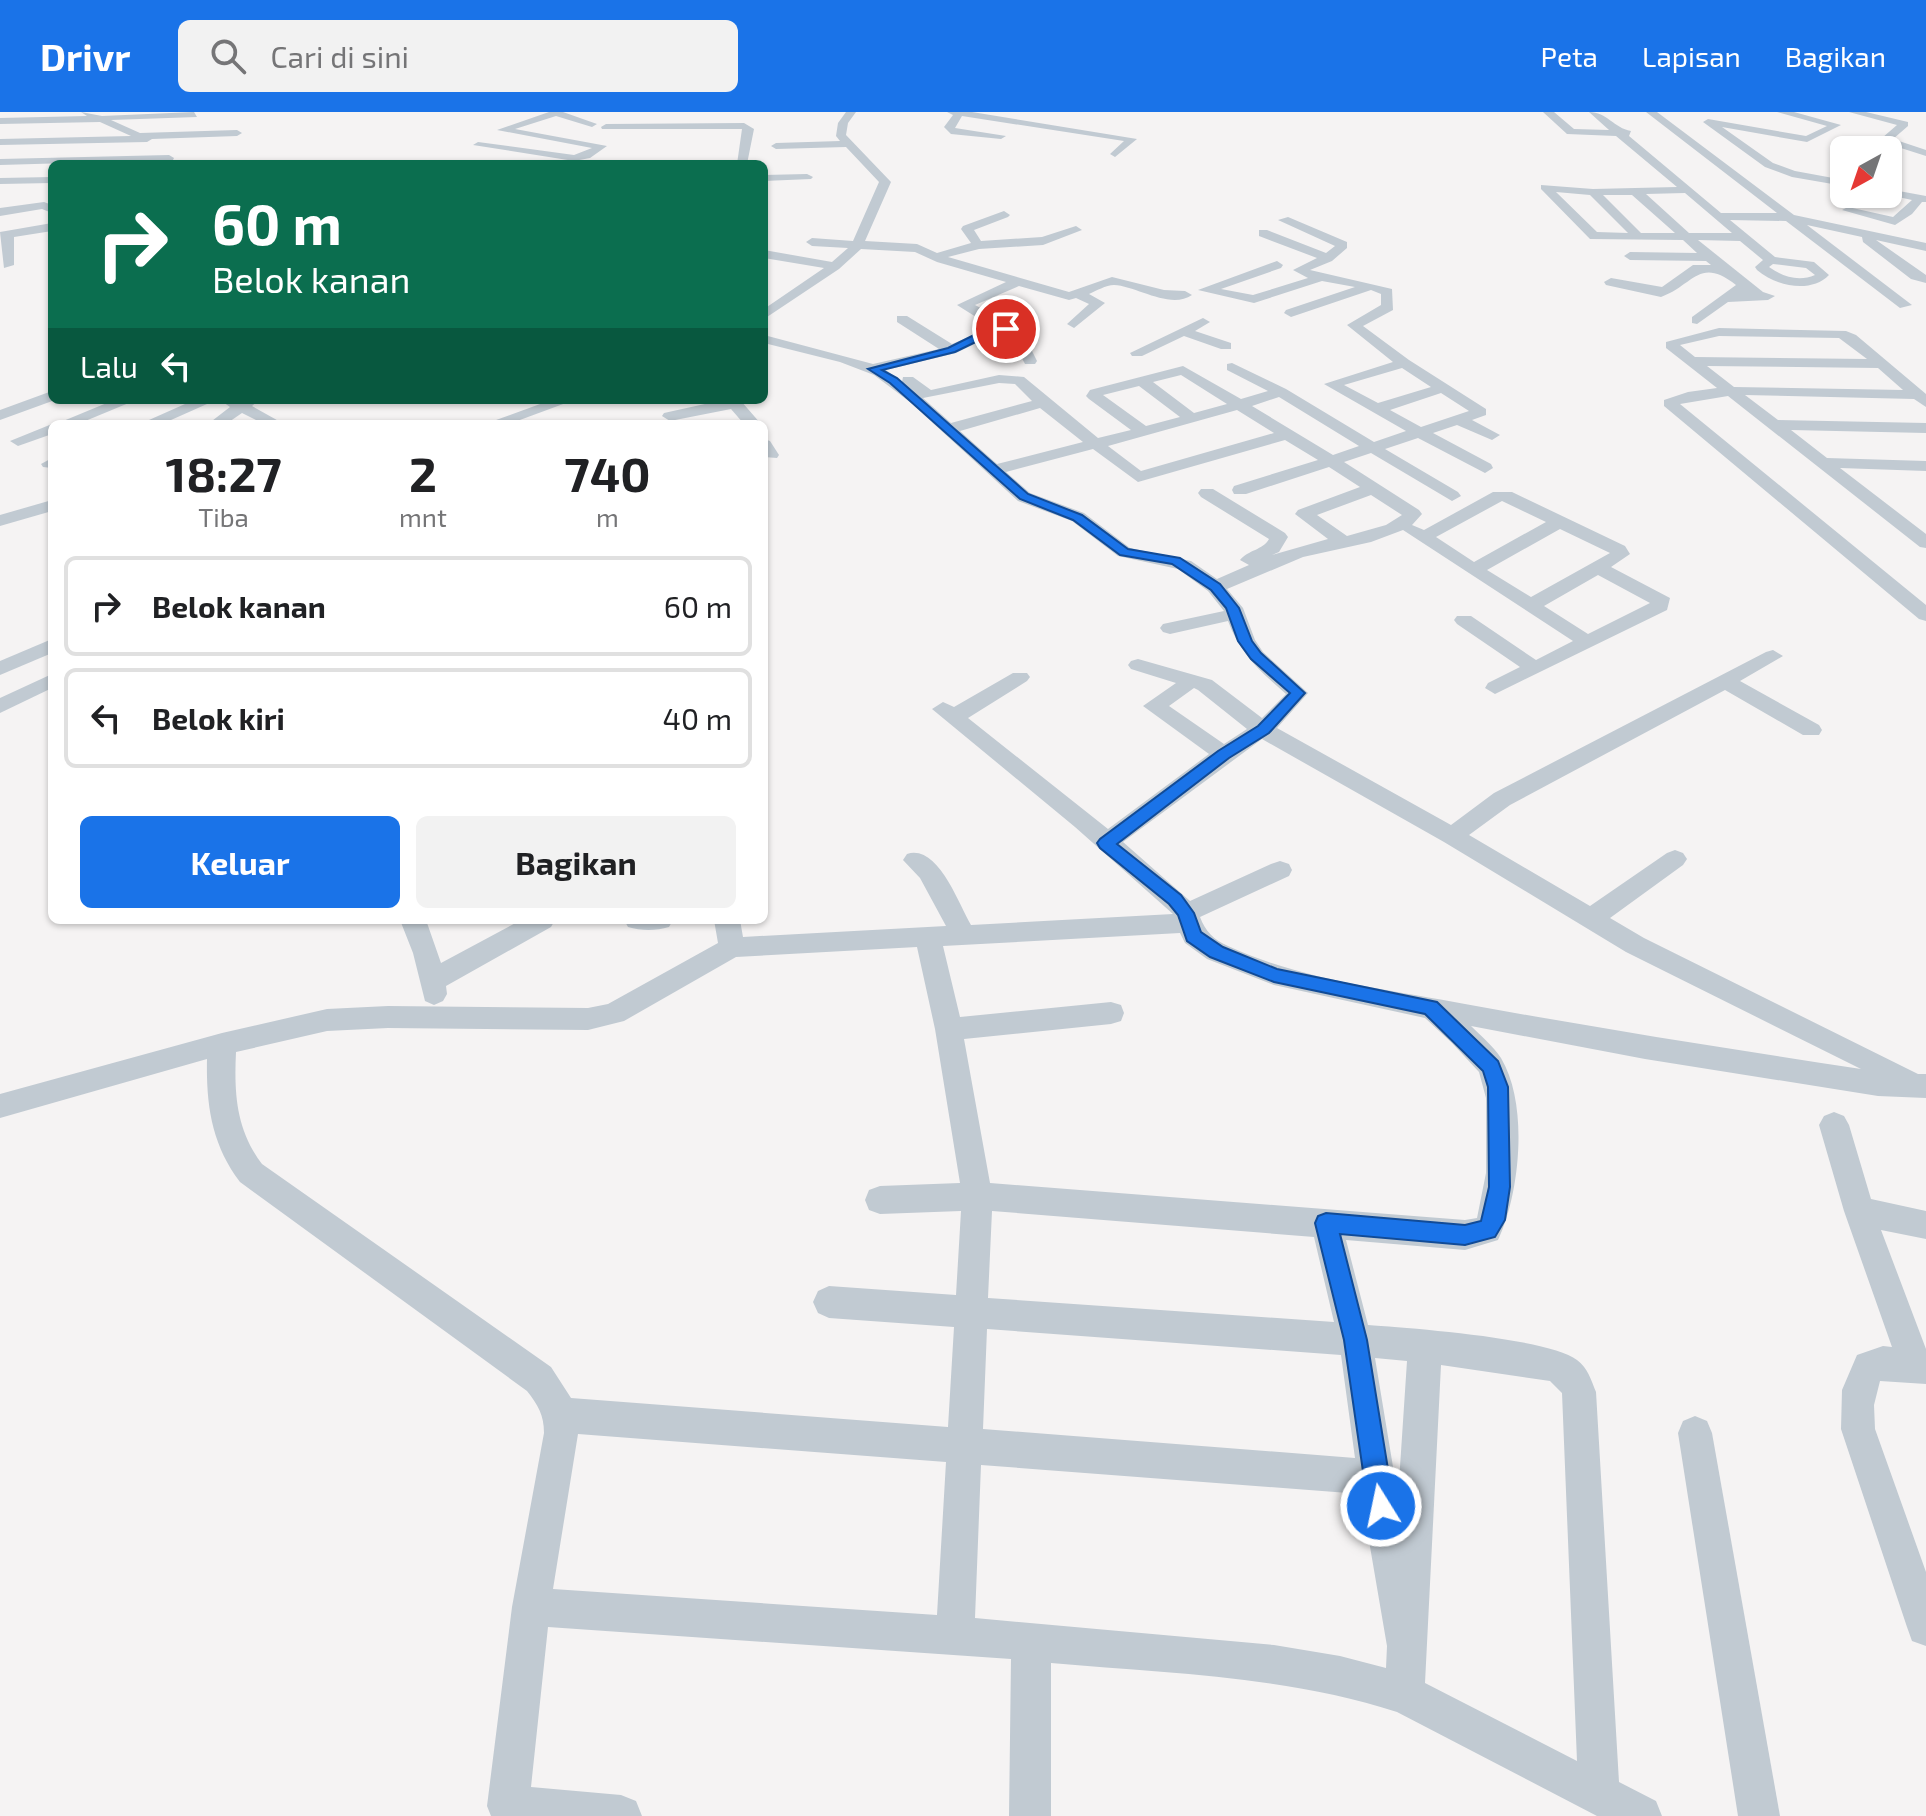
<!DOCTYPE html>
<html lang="id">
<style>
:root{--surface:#fff;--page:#f2f2f2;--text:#202124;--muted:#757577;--line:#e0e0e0;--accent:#1a73e8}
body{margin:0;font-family:"Exo 2",sans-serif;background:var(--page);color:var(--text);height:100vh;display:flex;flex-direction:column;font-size:30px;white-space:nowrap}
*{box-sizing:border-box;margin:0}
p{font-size:26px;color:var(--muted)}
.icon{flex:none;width:44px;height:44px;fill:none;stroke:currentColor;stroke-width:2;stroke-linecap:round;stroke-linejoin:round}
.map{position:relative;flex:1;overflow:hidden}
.details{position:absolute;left:48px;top:308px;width:720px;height:504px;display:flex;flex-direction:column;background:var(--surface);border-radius:12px;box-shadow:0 2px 6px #0004}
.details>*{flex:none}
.banner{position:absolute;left:48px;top:48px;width:720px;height:244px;border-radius:12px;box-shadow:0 2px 6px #0004;background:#0b6e4f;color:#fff;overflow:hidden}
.needle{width:52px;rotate:220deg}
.controls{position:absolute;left:1830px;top:24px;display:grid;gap:16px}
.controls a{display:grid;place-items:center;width:72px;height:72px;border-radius:12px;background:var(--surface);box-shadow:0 2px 6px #0004;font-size:40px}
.pin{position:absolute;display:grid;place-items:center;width:68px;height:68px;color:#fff;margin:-34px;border:4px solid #fff;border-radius:50%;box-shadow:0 2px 8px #0007}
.me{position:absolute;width:88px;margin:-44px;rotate:350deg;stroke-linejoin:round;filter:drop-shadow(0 0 6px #0008)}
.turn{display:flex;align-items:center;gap:28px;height:168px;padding:0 32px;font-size:36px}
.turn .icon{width:104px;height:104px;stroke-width:2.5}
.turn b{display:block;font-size:56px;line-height:68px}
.then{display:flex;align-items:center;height:76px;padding:0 32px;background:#0003;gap:16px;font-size:30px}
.eta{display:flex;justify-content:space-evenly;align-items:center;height:136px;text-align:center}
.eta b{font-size:48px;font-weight:700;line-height:56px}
.button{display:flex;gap:16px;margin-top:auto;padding:16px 32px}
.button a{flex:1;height:92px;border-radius:12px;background:var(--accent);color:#fff;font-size:32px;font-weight:700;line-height:92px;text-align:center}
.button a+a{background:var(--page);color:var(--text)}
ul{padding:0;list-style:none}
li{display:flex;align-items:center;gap:24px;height:100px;margin:0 16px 12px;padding:0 16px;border:4px solid var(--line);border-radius:12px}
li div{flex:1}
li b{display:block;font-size:30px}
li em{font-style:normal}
header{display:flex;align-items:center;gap:48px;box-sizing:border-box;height:112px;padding:0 40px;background:var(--accent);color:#fff}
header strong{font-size:38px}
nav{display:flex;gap:44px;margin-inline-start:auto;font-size:28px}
.search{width:560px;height:72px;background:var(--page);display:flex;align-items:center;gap:20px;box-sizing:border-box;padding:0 28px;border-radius:12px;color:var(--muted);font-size:30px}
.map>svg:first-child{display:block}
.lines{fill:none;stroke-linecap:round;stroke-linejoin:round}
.minor{fill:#c1cad2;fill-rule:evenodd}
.route{fill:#1a73e8;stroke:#114b97;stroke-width:2}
</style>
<header>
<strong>Drivr</strong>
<div class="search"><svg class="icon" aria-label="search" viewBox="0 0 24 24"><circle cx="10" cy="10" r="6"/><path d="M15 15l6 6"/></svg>Cari di sini</div>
<nav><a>Peta</a><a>Lapisan</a><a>Bagikan</a></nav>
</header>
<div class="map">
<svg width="1926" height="1704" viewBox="0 0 1926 1704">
<rect width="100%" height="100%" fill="#f5f3f3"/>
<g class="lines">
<!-- minor -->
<g class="minor">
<polygon points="81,0 102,4 194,0 197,5 111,8 140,21 237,18 242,21 237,24 152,27 147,30 0,33 0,27 131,24 100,10 0,12 0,6 87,4"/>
<polygon points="549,0 563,0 597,12 592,15 556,4 515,17 607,34 590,46 574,49 473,33 478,30 574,43 592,36 497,18"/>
<path d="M 846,0 L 856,0 L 848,11 L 846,23 L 891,70 L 865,129 L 917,132 L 937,141 L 971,131 L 961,117 L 963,114 L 1004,99 L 1010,103 L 1008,105 L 974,118 L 981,129 L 1042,125 L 1076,114 L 1082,118 L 1043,133 L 979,137 L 948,145 L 1069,180 L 1112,165 L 1164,178 L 1185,179 L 1192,183 C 1170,198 1137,174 1114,173 C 1106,173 1096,179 1089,182 L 1105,191 L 1074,216 L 1067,212 L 1089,192 L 1076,186 L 1069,188 L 1019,174 L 975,193 C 992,202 1005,211 1022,219 L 1037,249 L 1035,252 L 1025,252 L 1011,225 L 1004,221 L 993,223 L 956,241 L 886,258 L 902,270 L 903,265 L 913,265 L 931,278 L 999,263 L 1024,265 L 1098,326 L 1131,318 L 1089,287 L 1086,284 L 1090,278 L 1183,254 L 1241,287 L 1268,279 L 1227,258 L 1227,252 L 1232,251 L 1286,277 L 1374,330 L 1406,319 L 1324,272 L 1393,250 L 1347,213 L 1381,193 L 1381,182 L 1371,178 L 1291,205 L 1284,201 L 1286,198 L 1355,175 L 1322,169 L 1254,191 L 1198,178 L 1277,149 L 1283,153 L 1281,156 L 1221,177 L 1253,183 L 1308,166 L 1293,158 L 1317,146 L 1259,124 L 1259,118 L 1267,118 L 1326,141 L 1335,134 L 1278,108 L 1288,105 L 1347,130 L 1347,136 L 1332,149 L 1310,158 L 1392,177 L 1393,198 L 1363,214 L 1409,248 L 1486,297 L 1486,303 L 1472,308 L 1500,323 L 1492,328 L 1457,313 L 1433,321 L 1491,352 L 1493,356 L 1485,361 L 1418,326 L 1385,337 L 1458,380 L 1461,384 L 1452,389 L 1371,341 L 1344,350 L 1419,398 L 1422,402 L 1412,413 L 1424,418 L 1493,380 L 1512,380 L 1625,434 L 1630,442 L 1611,455 L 1670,486 L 1667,498 L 1495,582 L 1485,576 L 1488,571 L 1520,555 L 1457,512 L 1454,508 L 1457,504 L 1471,504 L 1536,548 L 1573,529 L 1403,418 L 1371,430 L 1303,445 L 1227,477 L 1243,496 L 1255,528 L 1263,540 L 1308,581 L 1277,616 L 1451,713 L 1494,681 L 1766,540 L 1773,538 L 1783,544 L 1740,569 L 1819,613 L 1822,618 L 1819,623 L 1803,623 L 1725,578 L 1510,693 L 1469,723 L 1590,794 L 1667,741 L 1675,738 L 1683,741 L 1687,747 L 1683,753 L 1610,806 L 1644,826 L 1918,962 L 1926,962 L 1926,986 L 1878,984 L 1645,947 L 1471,914 C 1481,924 1493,934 1501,946 C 1529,993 1520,1081 1498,1128 L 1465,1138 L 1346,1128 L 1368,1213 C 1410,1216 1548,1226 1577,1248 C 1588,1256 1591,1268 1596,1280 L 1619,1670 L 1656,1689 L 1662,1704 L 1597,1704 L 1397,1600 C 1286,1564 1165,1561 1051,1551 L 1051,1704 L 1009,1704 L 1011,1547 L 548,1515 L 531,1675 L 621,1683 L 636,1689 L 642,1704 L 491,1704 L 487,1694 L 512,1495 L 544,1321 C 544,1303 538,1293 527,1279 L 240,1070 C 212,1033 206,994 207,947 L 0,1006 L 0,982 L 222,921 L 327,897 L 388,894 L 588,896 L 608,892 L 718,831 L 714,808 L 740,808 L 743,825 L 946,814 L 920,766 L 903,748 L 907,742 C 938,732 958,791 971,813 L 1173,802 L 1075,715 L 932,597 L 943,590 L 954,595 L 1013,561 L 1027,561 L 1030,565 L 1027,569 L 968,606 L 1108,717 L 1209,642 L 1143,594 L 1176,571 L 1131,557 L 1128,553 L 1131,549 L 1138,547 L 1212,568 L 1262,606 L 1286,582 C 1261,560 1240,542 1228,509 L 1170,522 L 1163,520 L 1160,516 L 1163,512 L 1224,499 L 1208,479 L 1178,457 L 1118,444 L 1072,409 L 1018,389 L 910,290 L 874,263 L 840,250 L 764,231 L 764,223 L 873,252 L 939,237 L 897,210 L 897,204 L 907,204 L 952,232 L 992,215 L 957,193 L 1006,170 L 937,150 L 915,140 L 861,137 L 839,157 L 764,207 L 764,197 L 824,156 L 764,146 L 764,138 L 832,150 L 848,136 L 812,134 L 806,130 L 812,126 L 853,129 L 879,70 L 846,35 L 776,37 L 771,34 L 776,31 L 840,29 L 836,24 L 838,11 ZM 1402,256 L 1431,275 L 1378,291 L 1344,273 ZM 1181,263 L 1227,292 L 1194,301 L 1153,270 ZM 999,271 L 1015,272 L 1032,289 L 951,311 L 923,286 ZM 1139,274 L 1180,305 L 1146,314 L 1103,283 ZM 1441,281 L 1469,299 L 1421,315 L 1390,298 ZM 1279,285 L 1359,334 L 1333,343 L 1252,294 ZM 1040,296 L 1083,330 L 997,352 L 960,319 ZM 1237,298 L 1274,321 L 1141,359 L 1108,334 ZM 1285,328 L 1318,348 L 1234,374 L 1232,378 L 1234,382 L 1246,382 L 1329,355 L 1360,375 L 1298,398 L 1295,402 L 1328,427 L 1272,443 L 1279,440 L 1288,425 L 1285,421 L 1213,377 L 1201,377 L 1198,381 L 1201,385 L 1269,427 C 1263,438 1248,438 1240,448 L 1249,453 L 1217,467 L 1191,449 L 1130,436 L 1084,401 L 1030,381 L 1006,360 L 1093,337 L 1138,370 ZM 1371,383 L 1402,403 L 1386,413 L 1347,424 L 1317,403 ZM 1502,389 L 1546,410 L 1474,450 L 1436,425 ZM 1560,417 L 1610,441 L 1531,485 L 1487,458 ZM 1598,463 L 1650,491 L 1588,522 L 1544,494 ZM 1194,576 L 1198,578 L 1247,617 L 1224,632 L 1169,594 ZM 1262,627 L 1444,730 L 1626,840 L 1861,957 C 1729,937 1597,916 1465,892 C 1386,877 1302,868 1228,834 C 1214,828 1205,819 1200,805 L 1289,764 L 1292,758 L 1289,752 L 1280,749 L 1271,752 L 1190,789 L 1123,730 ZM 1180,821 L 1185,831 L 1207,847 L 1274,873 L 1425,906 L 1452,931 L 1479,960 L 1486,986 L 1486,1061 L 1477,1106 L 1465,1108 L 990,1071 L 964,927 L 1111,912 L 1121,909 L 1124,901 L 1121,893 L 1111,890 L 960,905 L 943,834 ZM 917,835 L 935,917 L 960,1071 L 880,1074 L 869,1078 L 865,1088 L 869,1098 L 880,1102 L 961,1099 L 956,1183 L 829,1174 L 818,1179 L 813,1190 L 818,1201 L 829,1206 L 954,1215 L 948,1315 L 571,1286 L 551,1255 L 262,1052 C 236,1018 234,981 236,940 L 327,919 L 388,916 L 588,918 L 624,909 L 736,845 ZM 992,1099 L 1314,1125 L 1334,1210 L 988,1186 ZM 987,1217 L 1341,1243 L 1355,1346 L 983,1317 ZM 1375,1246 L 1407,1249 L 1398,1385 ZM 1441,1253 L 1550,1269 L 1562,1281 L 1577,1649 L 1425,1571 ZM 578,1322 L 946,1350 L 937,1503 L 553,1477 ZM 981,1353 L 1361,1382 L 1387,1534 L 1386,1556 L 1340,1544 L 1274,1533 L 975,1506 Z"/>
<polygon points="947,0 972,0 1137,27 1115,45 1110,42 1124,29 962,4 955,16 1006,24 1001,27 951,22 944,15 953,3"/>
<path d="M 1543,0 L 1554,0 L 1574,17 L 1609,18 L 1589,0 C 1607,0 1614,16 1631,19 L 1629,24 L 1721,101 L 1777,101 L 1646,0 L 1657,0 L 1794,103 L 1926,131 L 1926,139 L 1876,128 L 1926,163 L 1926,171 L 1911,167 L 1863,130 L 1862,125 L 1807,113 L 1912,193 L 1900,196 L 1786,109 L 1730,108 L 1775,145 L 1814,150 L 1829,163 C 1811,182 1775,174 1757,158 L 1755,155 L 1763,148 L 1740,129 L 1698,128 L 1763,180 L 1775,184 L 1768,188 L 1728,190 L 1697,212 L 1692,211 L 1692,205 L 1736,173 C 1699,144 1694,173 1661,185 L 1606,173 L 1604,170 L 1611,166 L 1662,175 L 1693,153 L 1711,153 L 1706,149 L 1630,148 L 1624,144 L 1630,140 L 1697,141 L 1683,128 L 1590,127 L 1541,77 L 1541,73 L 1593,77 L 1677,75 L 1616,24 L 1567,22 ZM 1556,80 L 1590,83 L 1628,121 L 1597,120 ZM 1685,81 L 1732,121 L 1689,121 L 1646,82 ZM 1603,83 L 1632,83 L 1675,121 L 1641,121 ZM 1773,152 L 1806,156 L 1815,163 C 1799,170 1783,165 1769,155 Z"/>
<polygon points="1777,0 1794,0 1841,13 1807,30 1722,15 1773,51 1795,59 1844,68 1844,74 1792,65 1765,55 1703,10 1708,7 1806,24 1827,14"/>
<polygon points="1849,0 1866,0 1908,10 1908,14 1893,27 1926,38 1926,44 1882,30 1882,26 1897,13"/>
<polygon points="606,12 744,11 754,17 747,52 737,52 742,17 602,17 601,15"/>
<polygon points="169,43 174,46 173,48 0,53 0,47"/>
<polygon points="807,62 813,65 811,67 764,69 764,63"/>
<polygon points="52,65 52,71 0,72 0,66"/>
<polygon points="1888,77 1926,84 1926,90 1922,90 1912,102 1895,113 1842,98 1848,95 1893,105 1912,88 1884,82 1888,82"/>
<polygon points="44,90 52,93 52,101 42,97 0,104 0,96"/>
<polygon points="52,111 52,119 14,125 14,153 4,156 0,120"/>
<polygon points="1203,206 1210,210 1195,219 1231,231 1231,237 1221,237 1184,224 1142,244 1132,244 1130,241"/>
<path d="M 1719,216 L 1846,219 L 1856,223 L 1926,282 L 1926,295 L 1914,287 L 1745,283 L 1778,308 L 1926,311 L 1926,321 L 1791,318 L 1827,346 L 1926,349 L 1926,359 L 1840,356 L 1926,422 L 1926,436 L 1920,435 L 1728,284 L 1680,292 L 1926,493 L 1926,509 L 1919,507 L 1664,294 L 1664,288 L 1688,280 L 1717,276 L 1666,236 L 1666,230 ZM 1719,224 L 1839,226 L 1867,247 L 1695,245 L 1680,233 ZM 1707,254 L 1878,256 L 1903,278 L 1734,275 Z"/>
<polygon points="52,279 52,288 55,288 0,308 0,298"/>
<polygon points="114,288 136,288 78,312 56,312"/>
<polygon points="194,288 216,288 162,312 140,312"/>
<polygon points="220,288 259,288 252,294 284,312 264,312 242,301 226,312 208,312 230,295"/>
<polygon points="551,288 574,288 509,312 485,312"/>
<polygon points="723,288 741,289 761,312 744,312 731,297 670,309 662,304 664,301"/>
<polygon points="52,312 52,322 18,334 10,329"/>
<polygon points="764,327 770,329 779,343 777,346 764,345"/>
<polygon points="52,346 52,356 43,355 41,352"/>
<polygon points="52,388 52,399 0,414 0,403"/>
<polygon points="52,527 52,541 0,563 0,549"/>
<polygon points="52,562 52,576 0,601 0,586"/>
<polygon points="400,808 426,808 441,851 521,808 555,808 551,815 446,874 447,882 443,889 434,893 425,889 413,841"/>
<path d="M 624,808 L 673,808 L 669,815 C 656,819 641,819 628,815 Z"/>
<polygon points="1834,1000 1844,1004 1849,1013 1871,1087 1926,1099 1926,1127 1881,1118 1926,1237 1926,1272 1880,1269 1874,1293 1875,1317 1926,1460 1926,1534 1912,1529 1907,1515 1841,1317 1842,1278 1857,1243 1883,1234 1892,1235 1844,1099 1819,1013 1824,1004"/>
<polygon points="1695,1304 1707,1309 1712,1321 1780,1704 1738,1704 1678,1321 1683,1309"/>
</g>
</g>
<!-- route -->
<polygon class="route" points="1009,215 1009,219 992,222 955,240 882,258 897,266 1028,382 1082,403 1128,437 1180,446 1220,472 1239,496 1252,529 1261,541 1305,581 1269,621 1229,646 1117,732 1181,783 1194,801 1201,820 1223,835 1277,857 1437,890 1498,949 1508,975 1510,1075 1505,1108 1495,1125 1465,1133 1340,1122 1367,1228 1394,1394 1390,1403 1381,1406 1372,1403 1368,1394 1344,1228 1315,1111 1318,1104 1326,1101 1465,1113 1481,1109 1489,1075 1488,975 1483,959 1425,902 1274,870 1210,845 1187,829 1178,803 1169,792 1100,736 1097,731 1100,727 1218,639 1258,614 1290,581 1251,547 1238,529 1226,496 1211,478 1172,452 1120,443 1073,408 1020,387 890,271 868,257 948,236 986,217"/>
</svg>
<div class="controls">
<a><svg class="needle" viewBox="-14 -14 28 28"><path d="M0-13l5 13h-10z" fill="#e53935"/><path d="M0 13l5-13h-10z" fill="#757577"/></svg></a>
</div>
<div class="pin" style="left:1006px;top:217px;background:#d93025"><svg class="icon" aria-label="arrive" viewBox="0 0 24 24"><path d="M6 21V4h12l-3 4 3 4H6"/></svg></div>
<svg class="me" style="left:1381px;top:1394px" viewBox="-20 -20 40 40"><circle r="17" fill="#1a73e8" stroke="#fff" stroke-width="3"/><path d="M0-11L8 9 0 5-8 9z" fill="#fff"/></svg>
<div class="banner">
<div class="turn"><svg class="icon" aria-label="right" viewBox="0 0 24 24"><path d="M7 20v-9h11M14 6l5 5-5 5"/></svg><div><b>60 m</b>Belok kanan</div></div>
<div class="then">Lalu<svg class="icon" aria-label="left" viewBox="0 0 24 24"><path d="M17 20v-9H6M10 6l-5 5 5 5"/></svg></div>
</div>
<section class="details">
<div class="eta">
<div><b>18:27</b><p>Tiba</p></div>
<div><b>2</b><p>mnt</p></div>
<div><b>740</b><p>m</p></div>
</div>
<ul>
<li><svg class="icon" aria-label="right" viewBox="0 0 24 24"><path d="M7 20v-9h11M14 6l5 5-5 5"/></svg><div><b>Belok kanan</b></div><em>60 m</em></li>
<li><svg class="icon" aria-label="left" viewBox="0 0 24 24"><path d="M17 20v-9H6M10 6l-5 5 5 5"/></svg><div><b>Belok kiri</b></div><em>40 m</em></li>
</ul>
<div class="button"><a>Keluar</a><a>Bagikan</a></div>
</section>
</div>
